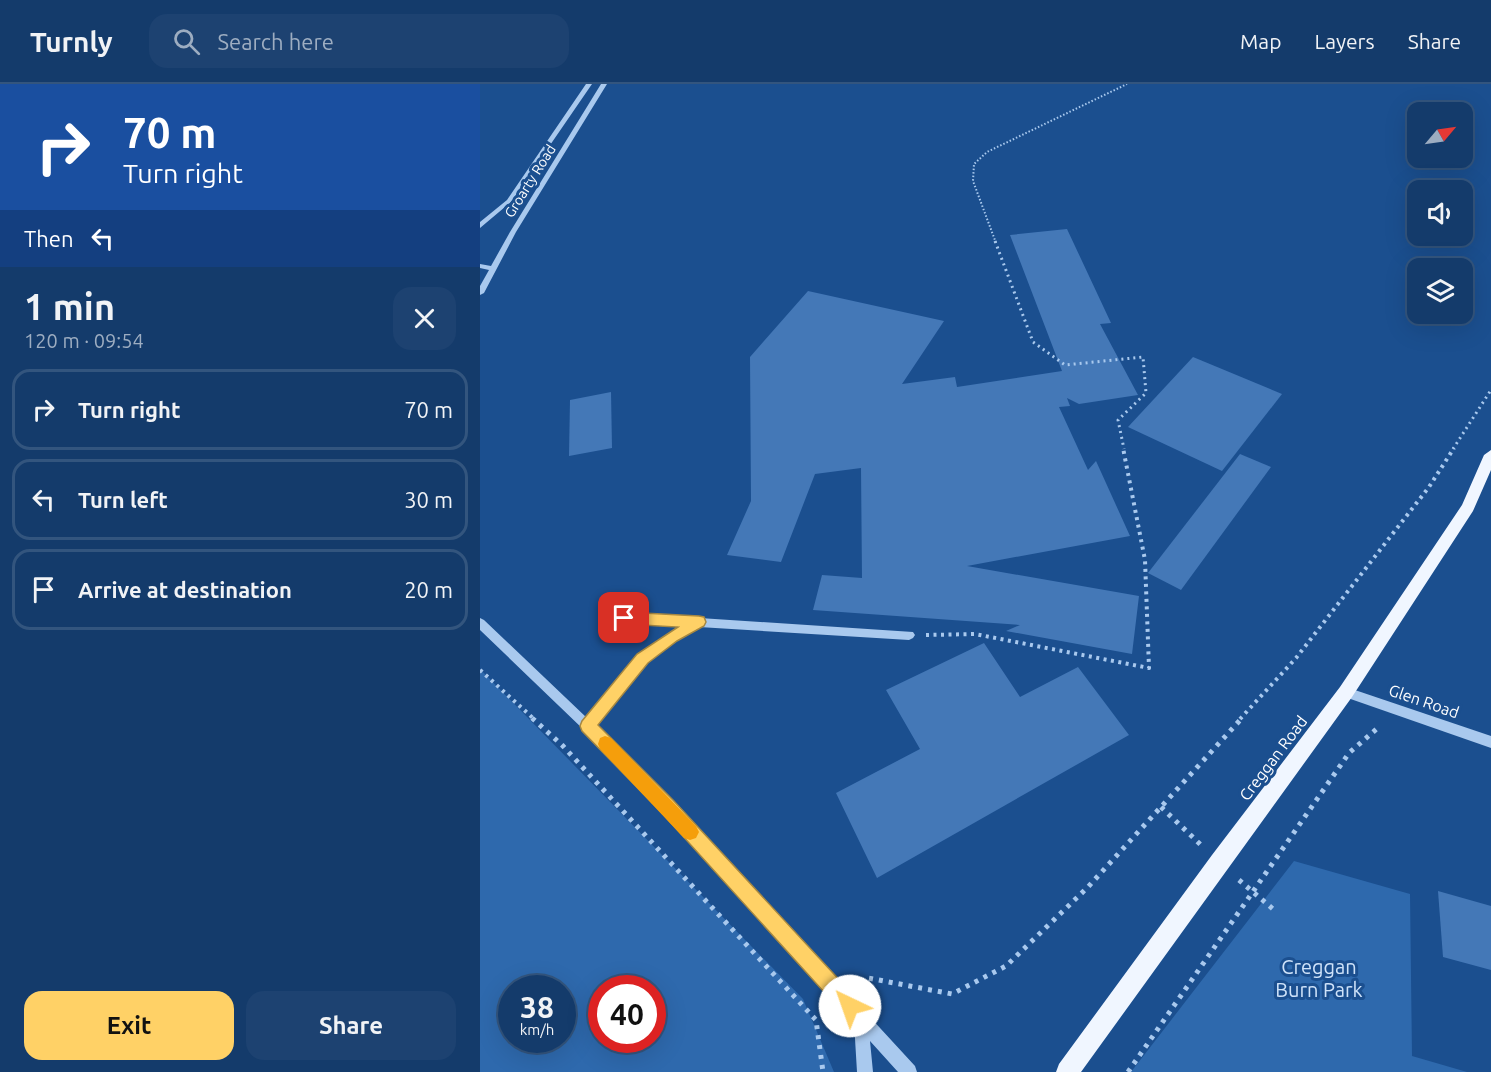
<!DOCTYPE html>
<meta charset="utf-8">
<style>
:root{--surface:#143b6b;--page:#1d4271;--text:#f1f3f6;--muted:#9dadc1;--line:#33557e;--accent:#ffd166}
body{margin:0;font-family:Ubuntu,sans-serif;background:var(--page);color:var(--text);height:100vh;display:flex;flex-direction:column;font-size:22px;white-space:nowrap}
*{box-sizing:border-box;margin:0}
p{font-size:20px;color:var(--muted)}
.icon{flex:none;width:33px;height:33px;fill:none;stroke:currentColor;stroke-width:2;stroke-linecap:round;stroke-linejoin:round}
.map{position:relative;flex:1;overflow:hidden}
.sheet{display:flex;flex-direction:column;background:var(--surface);width:480px}
.sheet>*{flex:none}
.top-card{background:#1a4fa0;color:#fff;overflow:hidden}
.needle{width:39px;rotate:61deg}
.tools{position:absolute;left:927px;top:18px;display:grid;gap:12px}
.tools a{display:grid;place-items:center;width:66px;height:66px;border-radius:12px;background:var(--surface);box-shadow:0 6px 24px #0002,0 0 0 2px var(--line);font-size:30px}
.speed{position:absolute;left:18px;top:891px;display:flex;gap:12px;font-size:30px;font-weight:700;text-align:center}
.speed>*{display:grid;place-content:center;width:78px;height:78px;border-radius:50%;background:var(--surface);box-shadow:0 6px 24px #0002,0 0 0 2px var(--line);line-height:1}
.speed small{font-size:15px;font-weight:400}
.speed .limit{border:9px solid #d22;background:#fff;color:#111}
.pin{position:absolute;display:grid;place-items:center;width:51px;height:51px;color:#fff;margin:-26px;border-radius:12px;box-shadow:0 3px 9px #0006}
.me{position:absolute;width:66px;margin:-33px;rotate:318deg;stroke-linejoin:round;filter:drop-shadow(0 0 4px #0008)}
.turn{display:flex;align-items:center;gap:21px;height:126px;padding:0 24px;font-size:27px}
.turn .icon{width:78px;height:78px;stroke-width:2.5}
.turn b{display:block;font-size:42px;line-height:51px}
.then{display:flex;align-items:center;height:57px;padding:0 24px;background:#0003;gap:12px;font-size:22px}
.round{display:grid;place-items:center;flex:none;width:63px;height:63px;border-radius:18px;background:var(--page)}
.summary{display:flex;align-items:center;justify-content:space-between;height:102px;padding:0 24px}
h1{font-size:36px;font-weight:700;line-height:45px}
.action{display:flex;gap:12px;margin-top:auto;padding:12px 24px}
.action a{flex:1;height:69px;border-radius:18px;background:var(--accent);color:#111;font-size:24px;font-weight:700;line-height:69px;text-align:center}
.action a+a{background:var(--page);color:var(--text)}
ul{padding:0;list-style:none}
li{display:flex;align-items:center;gap:18px;height:81px;margin:0 12px 9px;padding:0 12px;border:3px solid var(--line);border-radius:18px}
li div{flex:1}
li b{display:block;font-size:22px}
li em{font-style:normal}
header{display:flex;align-items:center;gap:36px;box-sizing:border-box;height:84px;padding:0 30px;background:var(--surface);border-bottom:2px solid var(--line)}
header strong{font-size:28px}
nav{display:flex;gap:33px;margin-inline-start:auto;font-size:21px}
.search{width:420px;height:54px;background:var(--page);display:flex;align-items:center;gap:15px;box-sizing:border-box;padding:0 21px;border-radius:18px;color:var(--muted);font-size:22px}
main{display:flex;flex:1;min-height:0}
.map>svg:first-child{display:block}
.green{fill:#2e69ad;fill-rule:evenodd}
.building{fill:#4478b7}
.lines{fill:none;stroke-linecap:round;stroke-linejoin:round}
.path-far3{stroke:#a9c9ee;stroke-width:2;stroke-dasharray:1.5 2;stroke-linecap:butt}
.path-far2{stroke:#a9c9ee;stroke-width:3;stroke-dasharray:2 4;stroke-linecap:butt}
.path-far1{stroke:#a9c9ee;stroke-width:4;stroke-dasharray:3 4.5;stroke-linecap:butt}
.path{stroke:#a9c9ee;stroke-width:5;stroke-dasharray:4 6;stroke-linecap:butt}
.minor{fill:#a9c9ee;fill-rule:evenodd}
.major{fill:#f0f6ff;fill-rule:evenodd}
.route{fill:#ffd166;stroke:#a68842;stroke-width:1.5}
.slow{fill:#f59e0b}
.labels{text-anchor:middle;stroke-width:6;stroke-linejoin:round;paint-order:stroke}
.far-street-label{font-size:14px;fill:#fff;stroke:#1b4f8f}
.street-label{font-size:16px;fill:#fff;stroke:#1b4f8f}
.near-park-label{font-size:20px;fill:#cfe3fa;stroke:#1b4f8f}
</style>
<header>
<strong>Turnly</strong>
<div class="search"><svg class="icon" aria-label="search" viewBox="0 0 24 24"><circle cx="10" cy="10" r="6"/><path d="M15 15l6 6"/></svg>Search here</div>
<nav><a>Map</a><a>Layers</a><a>Share</a></nav>
</header>
<main>
<section class="sheet">
<div class="top-card">
<div class="turn"><svg class="icon" aria-label="right" viewBox="0 0 24 24"><path d="M7 20v-9h11M14 6l5 5-5 5"/></svg><div><b>70 m</b>Turn right</div></div>
<div class="then">Then<svg class="icon" aria-label="left" viewBox="0 0 24 24"><path d="M17 20v-9H6M10 6l-5 5 5 5"/></svg></div>
</div>
<div class="summary"><div><h1>1 min</h1><p>120 m · 09:54</p></div><a class="round"><svg class="icon" aria-label="close" viewBox="0 0 24 24"><path d="M6 6l12 12M18 6L6 18"/></svg></a></div>
<ul>
<li><svg class="icon" aria-label="right" viewBox="0 0 24 24"><path d="M7 20v-9h11M14 6l5 5-5 5"/></svg><div><b>Turn right</b></div><em>70 m</em></li>
<li><svg class="icon" aria-label="left" viewBox="0 0 24 24"><path d="M17 20v-9H6M10 6l-5 5 5 5"/></svg><div><b>Turn left</b></div><em>30 m</em></li>
<li><svg class="icon" aria-label="arrive" viewBox="0 0 24 24"><path d="M6 21V4h12l-3 4 3 4H6"/></svg><div><b>Arrive at destination</b></div><em>20 m</em></li>
</ul>
<div class="action"><a>Exit</a><a>Share</a></div>
</section>
<div class="map">
<svg width="1011" height="988" viewBox="0 0 1011 988">
<rect width="100%" height="100%" fill="#1b4f8f"/>
<!-- green -->
<g class="green">
<path d="M 0,585 L 323,915 L 354,988 L 0,988 ZM 32,904 L 82,904 L 82,956 L 32,956 ZM 122,904 L 172,904 L 172,956 L 122,956 Z"/>
<polygon points="814,777 930,810 932,972 987,988 651,988"/>
</g>
<!-- building -->
<g class="building">
<polygon points="587,145 631,239 620,240 658,311 599,320 587,314 590,322 579,323 608,386 616,377 650,452 487,482 659,512 652,570 526,547 540,541 333,526 342,491 382,494 381,384 335,390 301,478 247,471 271,417 270,273 328,207 464,237 422,300 475,293 477,303 582,287 530,151"/>
<polygon points="713,273 802,310 742,387 648,343"/>
<polygon points="131,308 132,364 89,372 90,316"/>
<polygon points="760,370 791,383 701,506 668,489"/>
<polygon points="504,559 540,613 598,583 649,651 397,794 356,709 440,665 406,606"/>
<polygon points="958,807 1011,822 1011,886 963,873"/>
</g>
<g class="lines">
<!-- path-far3 -->
<polyline class="path-far3" points="516,159 493,97 494,80 507,68 647,0"/>
<!-- path-far2 -->
<g class="path-far2">
<polyline points="515,157 553,258 585,281 663,273 666,309 638,336 644,365"/>
<polyline points="973,365 1011,306"/>
</g>
<!-- path-far1 -->
<g class="path-far1">
<polyline points="446,551 495,550 669,584 665,476 643,364"/>
<polyline points="0,586 54,635"/>
<polyline points="760,635 816,574 949,403 974,364"/>
</g>
<!-- path -->
<g class="path">
<polyline points="52,634 82,661 336,936 343,988"/>
<polyline points="681,723 721,761"/>
<polyline points="759,796 793,825"/>
<polyline points="380,898 388,894 472,910 526,882 608,803 762,634"/>
<polyline points="648,988 869,669 900,642"/>
</g>
<!-- minor -->
<g class="minor">
<polygon points="106,0 112,0 31,118 0,144 0,138 27,116"/>
<polygon points="121,0 127,0 36,148 4,209 0,211 0,202 9,186 0,184 0,180 11,182 30,148"/>
<polygon points="144,529 433,548 435,551 433,554 429,556 219,543 196,556 166,578 116,642 192,718 435,982 437,988 418,988 390,957 393,988 377,988 374,938 182,726 104,646 0,546 0,534 4,536 107,634 158,572 202,542 144,539 140,537 139,534 140,531"/>
<polygon points="866,603 1011,652 1011,664 862,612 860,608 862,604"/>
</g>
<!-- major -->
<polygon class="major" points="1011,366 1011,386 993,427 872,613 601,988 576,988 579,980 732,771 860,603 982,421 1004,371"/>
</g>
<!-- route -->
<polygon class="route" points="144,528 219,532 224,533 226,538 224,542 197,557 168,579 118,641 193,716 377,915 380,922 377,929 370,932 363,929 181,728 102,647 100,642 102,637 157,570 198,543 144,540 139,538 137,534 139,530"/>
<!-- slow -->
<polygon class="slow" points="125,652 131,654 216,742 219,748 216,754 210,756 204,754 120,665 118,660 120,654"/>
<g class="labels">
<!-- far-street labels -->
<g class="far-street-label">
<text transform="translate(50 97) rotate(-58)" y="5">Groarty Road</text>
</g>
<!-- street labels -->
<g class="street-label">
<text transform="translate(944 617) rotate(19)" y="6">Glen Road</text>
<text transform="translate(793 674) rotate(-53)" y="6">Creggan Road</text>
</g>
<!-- near-park labels -->
<g class="near-park-label">
<text x="839" y="890">Creggan<tspan x="839" dy="23">Burn Park</tspan></text>
</g>
</g>
</svg>
<div class="tools">
<a><svg class="needle" viewBox="-14 -14 28 28"><path d="M0-13l5 13h-10z" fill="#e53935"/><path d="M0 13l5-13h-10z" fill="#9dadc1"/></svg></a>
<a><svg class="icon" aria-label="sound" viewBox="0 0 24 24"><path d="M4 9h4l5-4v14l-5-4H4zM17 9q2 3 0 6"/></svg></a>
<a><svg class="icon" aria-label="layers" viewBox="0 0 24 24"><path d="M12 4l9 5-9 5-9-5zM3 14l9 5 9-5"/></svg></a>
</div>
<div class="speed"><div>38<small>km/h</small></div><div class="limit">40</div></div>
<div class="pin" style="left:144px;top:534px;background:#d93025"><svg class="icon" aria-label="arrive" viewBox="0 0 24 24"><path d="M6 21V4h12l-3 4 3 4H6"/></svg></div>
<svg class="me" style="left:370px;top:922px" viewBox="-20 -20 40 40"><circle r="19" fill="#fff"/><path d="M0-13L10 11 0 6-10 11z" fill="#ffd166"/></svg>
</div>
</main>
